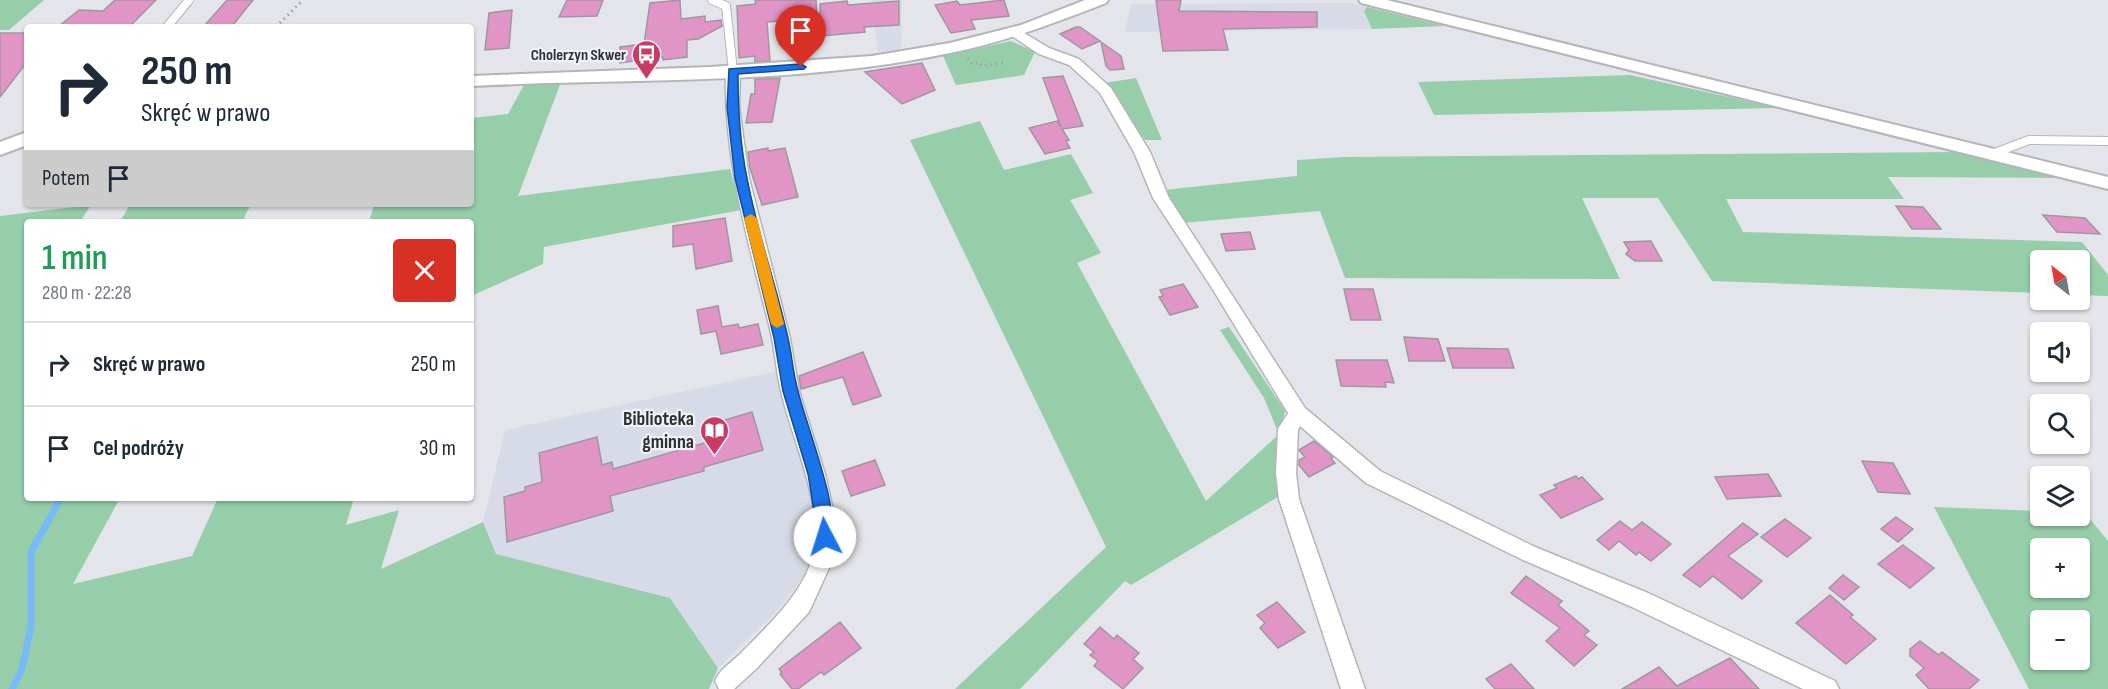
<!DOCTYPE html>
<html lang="pl">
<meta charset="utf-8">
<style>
:root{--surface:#fff;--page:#f6f6f7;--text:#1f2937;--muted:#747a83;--line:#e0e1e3}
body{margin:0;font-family:"Sofia Sans Condensed",sans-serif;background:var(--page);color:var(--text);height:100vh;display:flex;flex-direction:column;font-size:22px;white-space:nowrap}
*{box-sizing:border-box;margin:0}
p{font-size:20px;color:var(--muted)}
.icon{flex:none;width:33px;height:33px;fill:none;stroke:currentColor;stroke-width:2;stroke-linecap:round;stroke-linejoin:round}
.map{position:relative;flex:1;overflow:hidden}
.panel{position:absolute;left:24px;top:219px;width:450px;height:282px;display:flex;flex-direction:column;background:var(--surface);border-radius:6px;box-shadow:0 2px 4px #0004}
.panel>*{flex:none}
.banner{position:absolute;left:24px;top:24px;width:450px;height:183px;border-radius:6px;box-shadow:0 2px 4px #0004;background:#fff;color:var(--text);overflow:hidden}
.needle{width:39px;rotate:329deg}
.tools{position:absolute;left:2030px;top:250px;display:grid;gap:12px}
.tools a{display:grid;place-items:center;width:60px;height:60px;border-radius:6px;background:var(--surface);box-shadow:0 2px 4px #0004;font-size:30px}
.pin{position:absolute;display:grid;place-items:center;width:51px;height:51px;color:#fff;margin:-62px -26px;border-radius:50% 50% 50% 0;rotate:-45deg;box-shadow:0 0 6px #0007}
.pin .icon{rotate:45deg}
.me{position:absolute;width:66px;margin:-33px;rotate:355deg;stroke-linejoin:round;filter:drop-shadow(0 0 4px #0008)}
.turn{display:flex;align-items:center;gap:21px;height:126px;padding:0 18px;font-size:27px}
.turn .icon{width:78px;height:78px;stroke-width:2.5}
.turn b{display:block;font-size:42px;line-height:51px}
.then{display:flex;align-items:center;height:57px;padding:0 18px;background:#0003;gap:12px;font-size:22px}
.round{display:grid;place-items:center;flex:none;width:63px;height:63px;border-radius:6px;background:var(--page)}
.summary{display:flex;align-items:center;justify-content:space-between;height:102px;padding:0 18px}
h1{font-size:36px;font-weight:600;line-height:45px;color:#1e9e55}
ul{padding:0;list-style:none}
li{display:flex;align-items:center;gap:18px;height:84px;padding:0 18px;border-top:2px solid var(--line)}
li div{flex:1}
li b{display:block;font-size:22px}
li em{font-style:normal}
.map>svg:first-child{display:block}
.built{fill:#d7dbe8}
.green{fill:#95cea9;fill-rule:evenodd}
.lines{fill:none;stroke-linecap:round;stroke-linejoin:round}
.stream{stroke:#78b9f7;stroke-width:7}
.building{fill:#e194c6;stroke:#9e989c;stroke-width:1.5}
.service-casing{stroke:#b4b5bb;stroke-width:10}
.minor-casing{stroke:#b4b5bb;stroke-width:3}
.tertiary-casing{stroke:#b4b5bb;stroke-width:4}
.path{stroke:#a1a2a7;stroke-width:3;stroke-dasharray:1.5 4;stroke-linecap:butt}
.service{stroke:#fff;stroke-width:8}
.minor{fill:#fff;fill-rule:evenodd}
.tertiary{fill:#fff;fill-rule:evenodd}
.route{fill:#1a73e8;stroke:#114b97;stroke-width:1.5}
.slow{fill:#f59e0b}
.labels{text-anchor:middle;stroke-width:4.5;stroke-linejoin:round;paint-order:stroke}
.far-poi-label{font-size:16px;font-weight:bold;fill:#303133;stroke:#f0f2f9;text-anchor:end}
.poi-label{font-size:20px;font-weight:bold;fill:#303133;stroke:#f0f2f9;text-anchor:end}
</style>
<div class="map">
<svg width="2108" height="689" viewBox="0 0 2108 689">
<rect width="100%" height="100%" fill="#e3e5eb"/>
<!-- built -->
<g class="built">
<polygon points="872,0 902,0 901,49 878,52"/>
<polygon points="1350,3 1367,7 1364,11 1372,29 1125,32 1131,4"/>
<polygon points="778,371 818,527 810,568 779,609 718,668 670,598 496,554 483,522 505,430"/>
</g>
<!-- green -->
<g class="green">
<polygon points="0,0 44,0 9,30 0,30"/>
<polygon points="1367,7 1445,26 1372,29 1364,11"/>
<polygon points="1011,41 1035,52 1024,75 956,85 943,56"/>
<polygon points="1630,75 1778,108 1434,115 1418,82"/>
<polygon points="1136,78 1162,140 1145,140 1116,97 1104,83"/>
<polygon points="561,82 518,196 730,169 741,210 544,247 543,264 471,296 471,222 369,222 374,204 471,204 471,118 508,114 524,85"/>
<polygon points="980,121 1004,170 1071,154 1093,193 1070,200 1101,253 1077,263 1206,501 1279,434 1264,398 1220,330 1229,327 1285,411 1279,434 1278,497 1131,585 1125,581 1020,689 955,689 1106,547 910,140"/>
<polygon points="1962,152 2059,178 1888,177 1904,199 1726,199 1743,232 2082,242 2108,275 2108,296 2079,295 2079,261 2040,261 2040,293 1712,281 1658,198 1582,198 1620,279 1345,278 1320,211 1181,223 1163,190 1297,176 1297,160 1343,157"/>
<polygon points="130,204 251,204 242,222 120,222"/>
<polygon points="91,205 80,222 27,222 27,498 120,498 73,584 192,556 218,498 354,498 346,525 399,510 381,569 483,522 496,554 670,598 718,668 709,689 0,689 0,216"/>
<path d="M 1934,507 L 2040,511 L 2040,516 L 2086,514 L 2108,541 L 2108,689 L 2029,689 ZM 2040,549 L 2079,549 L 2079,588 L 2040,588 ZM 2040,621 L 2079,621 L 2079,660 L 2040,660 Z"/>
</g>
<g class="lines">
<!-- stream -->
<polyline class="stream" points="12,689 22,669 31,627 31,552 61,498"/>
</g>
<!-- building -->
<g class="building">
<polygon points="115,0 156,0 129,27 58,27 79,10 103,11"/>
<polygon points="227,0 253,0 233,25 205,25"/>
<polygon points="567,0 603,0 597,16 559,17"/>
<polygon points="680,0 681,19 705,16 705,22 721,20 722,26 698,39 687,40 687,57 663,60 663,57 620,63 620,47 644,44 650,3"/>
<polygon points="755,0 816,0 817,18 767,22 770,61 755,62 755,56 739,58 737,6 756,4"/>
<polygon points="1004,0 1009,16 971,20 975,29 951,33 935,5 957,1 960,5"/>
<polygon points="1156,0 1181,0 1179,11 1317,12 1317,27 1223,29 1228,50 1163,51"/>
<polygon points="847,1 848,5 899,1 899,25 864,27 865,32 821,36 820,4"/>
<polygon points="512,10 509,48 485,50 489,13"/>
<polygon points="1076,27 1080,27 1100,41 1082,49 1060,34"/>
<polygon points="0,33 27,33 27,62 0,97"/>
<polygon points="1101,42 1121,56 1124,69 1110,70 1106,66"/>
<polygon points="922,63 935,90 902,104 865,72"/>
<polygon points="1063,76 1083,126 1062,129 1069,140 1066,141 1070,148 1045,154 1029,128 1057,121 1061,127 1043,78"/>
<polygon points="780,78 772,122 746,123 751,94 755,94 755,79"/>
<polygon points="768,148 768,151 785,148 798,197 762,205 750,168 748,152"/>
<polygon points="1896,206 1923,207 1941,229 1912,229"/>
<polygon points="2043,215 2085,218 2100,234 2057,232"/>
<polygon points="725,218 732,261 696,269 693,244 673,247 673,226"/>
<polygon points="1250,232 1255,249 1226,251 1221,234"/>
<polygon points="1651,241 1662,261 1635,261 1626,254 1629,250 1624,242"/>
<polygon points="1183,284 1198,307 1170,315 1159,297 1163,296 1160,290"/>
<polygon points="1344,289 1373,289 1381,320 1351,320"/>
<polygon points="718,306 722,327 738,324 739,328 758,324 763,345 721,354 716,331 701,334 697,310"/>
<polygon points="1404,337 1438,339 1445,361 1409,361"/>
<polygon points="1447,348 1508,349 1514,368 1453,368"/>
<polygon points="863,352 881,396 853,405 843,377 801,389 799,376"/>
<polygon points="1336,360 1387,360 1394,383 1385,382 1386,387 1341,386"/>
<polygon points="752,412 763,450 704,467 704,471 610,496 613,511 507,542 504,497 525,491 525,487 542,482 539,453 597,437 602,465 612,462 613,469 722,438 718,422"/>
<polygon points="1314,441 1333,457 1331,459 1335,463 1309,477 1299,465 1299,460 1305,457 1299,450"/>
<polygon points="875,460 885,485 851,496 842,471"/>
<polygon points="1862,461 1893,463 1910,494 1878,492"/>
<polygon points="1768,474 1781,496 1727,499 1715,477"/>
<polygon points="1576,476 1578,479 1582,477 1603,499 1561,518 1540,495 1557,488 1554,485"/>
<polygon points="1896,517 1913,529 1898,542 1881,529"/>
<polygon points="1785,519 1811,538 1787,557 1761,537"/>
<polygon points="1620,521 1632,530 1642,522 1671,544 1651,561 1639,552 1636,555 1619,541 1609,550 1597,540"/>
<polygon points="1743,523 1758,534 1728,556 1762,581 1742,599 1713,576 1700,587 1683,575"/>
<polygon points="1903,545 1934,568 1910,588 1878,564"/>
<polygon points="1843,575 1859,587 1844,600 1829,588"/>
<polygon points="1526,576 1562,601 1558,605 1589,631 1584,635 1597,645 1574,666 1546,641 1560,628 1511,593"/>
<polygon points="1830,595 1853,615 1850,617 1876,639 1846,664 1796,623"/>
<polygon points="1277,602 1305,632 1278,648 1260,628 1265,623 1257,615"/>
<polygon points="840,622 861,648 824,675 821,672 798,689 792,689 780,674 782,673 779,669"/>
<polygon points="1100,627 1114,639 1117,635 1139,653 1133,659 1143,668 1123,689 1094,666 1098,661 1090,655 1094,652 1084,644"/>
<polygon points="1920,641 1939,655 1942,652 1979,680 1969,689 1929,689 1916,675 1924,668 1910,656 1910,649"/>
<polygon points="1730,658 1759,689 1622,689 1659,667 1677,686"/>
<polygon points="1511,664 1534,689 1495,689 1486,679"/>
</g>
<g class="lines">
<defs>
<g id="service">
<polyline points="712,0 726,6 733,71"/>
<polyline points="167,27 189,0"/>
<polyline points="1992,154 2029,140 2108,141"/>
</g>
<g id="minor">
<polygon points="1014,27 1049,48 1079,59 1111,88 1150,152 1169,198 1305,408 1380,471 1535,547 1648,593 1835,681 1839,689 1803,689 1632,607 1521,559 1366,483 1300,426 1298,430 1296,473 1299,499 1365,689 1341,689 1279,499 1276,473 1278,429 1288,413 1212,288 1153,198 1134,152 1100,93 1069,65 1039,54 1009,34 1007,31 1009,28"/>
<path d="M 733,67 L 740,71 L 739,107 L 749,178 L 790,338 L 799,391 L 825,474 L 835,519 L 835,555 L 809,612 L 757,668 L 734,689 L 719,689 L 715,681 C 720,668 733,662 742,652 C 767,627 806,590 813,554 C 824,504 792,440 781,391 C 776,371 775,349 770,329 C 749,244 723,159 726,71 Z"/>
</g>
<g id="tertiary">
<path d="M 1085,0 L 1108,0 L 1106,3 C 1055,23 1004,42 950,53 C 794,86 630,78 471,86 L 471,76 L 710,67 L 872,56 L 950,43 L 1021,25 Z"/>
<polygon points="1359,0 1387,0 2108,177 2108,189 1361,3"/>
<polygon points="27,132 27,145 0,155 0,142"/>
</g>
</defs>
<!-- service casing -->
<use href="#service" class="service-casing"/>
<!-- minor casing -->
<use href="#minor" class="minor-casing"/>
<!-- tertiary casing -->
<use href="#tertiary" class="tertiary-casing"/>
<!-- path -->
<g class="path">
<polyline points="276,27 303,0"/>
<polyline points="968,58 972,64 980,63 982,66 1003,63"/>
</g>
<!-- service -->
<use href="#service" class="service"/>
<!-- minor -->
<use href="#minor" class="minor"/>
<!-- tertiary -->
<use href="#tertiary" class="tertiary"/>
</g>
<!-- route -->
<path class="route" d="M 801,64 L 806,67 L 804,69 L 738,74 C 738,108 740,144 747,178 C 757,232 776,284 788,338 C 792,355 793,374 798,391 C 805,422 843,516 830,542 L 825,544 L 819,542 L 808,474 L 783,391 L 774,338 L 735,178 L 727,107 L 729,69 Z"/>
<!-- slow -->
<polygon class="slow" points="751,214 757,218 784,324 777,328 771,324 744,218"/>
<!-- icons -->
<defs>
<symbol id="bus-pin" viewBox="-11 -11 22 30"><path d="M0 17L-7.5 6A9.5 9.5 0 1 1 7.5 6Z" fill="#ca3b61" stroke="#f0f2f9"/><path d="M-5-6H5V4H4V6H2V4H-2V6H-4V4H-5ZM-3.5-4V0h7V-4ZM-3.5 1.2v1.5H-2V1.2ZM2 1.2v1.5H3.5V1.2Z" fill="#fff"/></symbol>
<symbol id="library-pin" viewBox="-11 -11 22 30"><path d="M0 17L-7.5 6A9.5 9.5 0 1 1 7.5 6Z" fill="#ca3b61" stroke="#f0f2f9"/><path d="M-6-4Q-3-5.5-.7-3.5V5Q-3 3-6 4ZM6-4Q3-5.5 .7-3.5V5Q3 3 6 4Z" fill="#fff"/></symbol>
</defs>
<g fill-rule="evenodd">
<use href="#bus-pin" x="630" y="38" width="33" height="45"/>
<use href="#library-pin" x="698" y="414" width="33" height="45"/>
</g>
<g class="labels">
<!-- far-poi labels -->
<g class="far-poi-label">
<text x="626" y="60">Cholerzyn Skwer</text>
</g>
<!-- poi labels -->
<g class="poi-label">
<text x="694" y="425">Biblioteka<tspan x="694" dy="23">gminna</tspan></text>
</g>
</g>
</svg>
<div class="tools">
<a><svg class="needle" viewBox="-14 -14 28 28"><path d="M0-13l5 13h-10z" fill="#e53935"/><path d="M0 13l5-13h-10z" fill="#747a83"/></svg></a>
<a><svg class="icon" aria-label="sound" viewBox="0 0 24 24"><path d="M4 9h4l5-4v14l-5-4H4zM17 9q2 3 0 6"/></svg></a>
<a><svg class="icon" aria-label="search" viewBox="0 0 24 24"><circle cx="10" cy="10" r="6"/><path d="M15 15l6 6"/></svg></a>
<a><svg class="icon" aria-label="layers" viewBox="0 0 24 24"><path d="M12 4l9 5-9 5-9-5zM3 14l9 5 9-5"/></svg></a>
<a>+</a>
<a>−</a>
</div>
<div class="pin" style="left:801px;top:67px;background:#d93025"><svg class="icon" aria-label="arrive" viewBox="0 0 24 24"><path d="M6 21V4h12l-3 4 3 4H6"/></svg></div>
<svg class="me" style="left:825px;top:537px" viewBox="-20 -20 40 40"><circle r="19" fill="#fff"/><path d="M0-13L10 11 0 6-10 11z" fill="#1a73e8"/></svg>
<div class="banner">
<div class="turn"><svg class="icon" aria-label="right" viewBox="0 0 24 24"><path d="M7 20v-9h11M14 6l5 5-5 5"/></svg><div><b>250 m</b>Skręć w prawo</div></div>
<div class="then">Potem<svg class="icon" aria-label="arrive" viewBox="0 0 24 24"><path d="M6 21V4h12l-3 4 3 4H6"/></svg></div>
</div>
<section class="panel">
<div class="summary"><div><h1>1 min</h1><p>280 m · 22:28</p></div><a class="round" style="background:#d93025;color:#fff"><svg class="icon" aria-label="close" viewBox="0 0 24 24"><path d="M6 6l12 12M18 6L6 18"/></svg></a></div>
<ul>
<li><svg class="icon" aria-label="right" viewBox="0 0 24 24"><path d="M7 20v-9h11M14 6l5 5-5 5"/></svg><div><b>Skręć w prawo</b></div><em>250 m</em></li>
<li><svg class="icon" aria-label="arrive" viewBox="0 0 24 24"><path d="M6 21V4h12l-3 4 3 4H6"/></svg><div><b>Cel podróży</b></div><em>30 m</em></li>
</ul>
</section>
</div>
